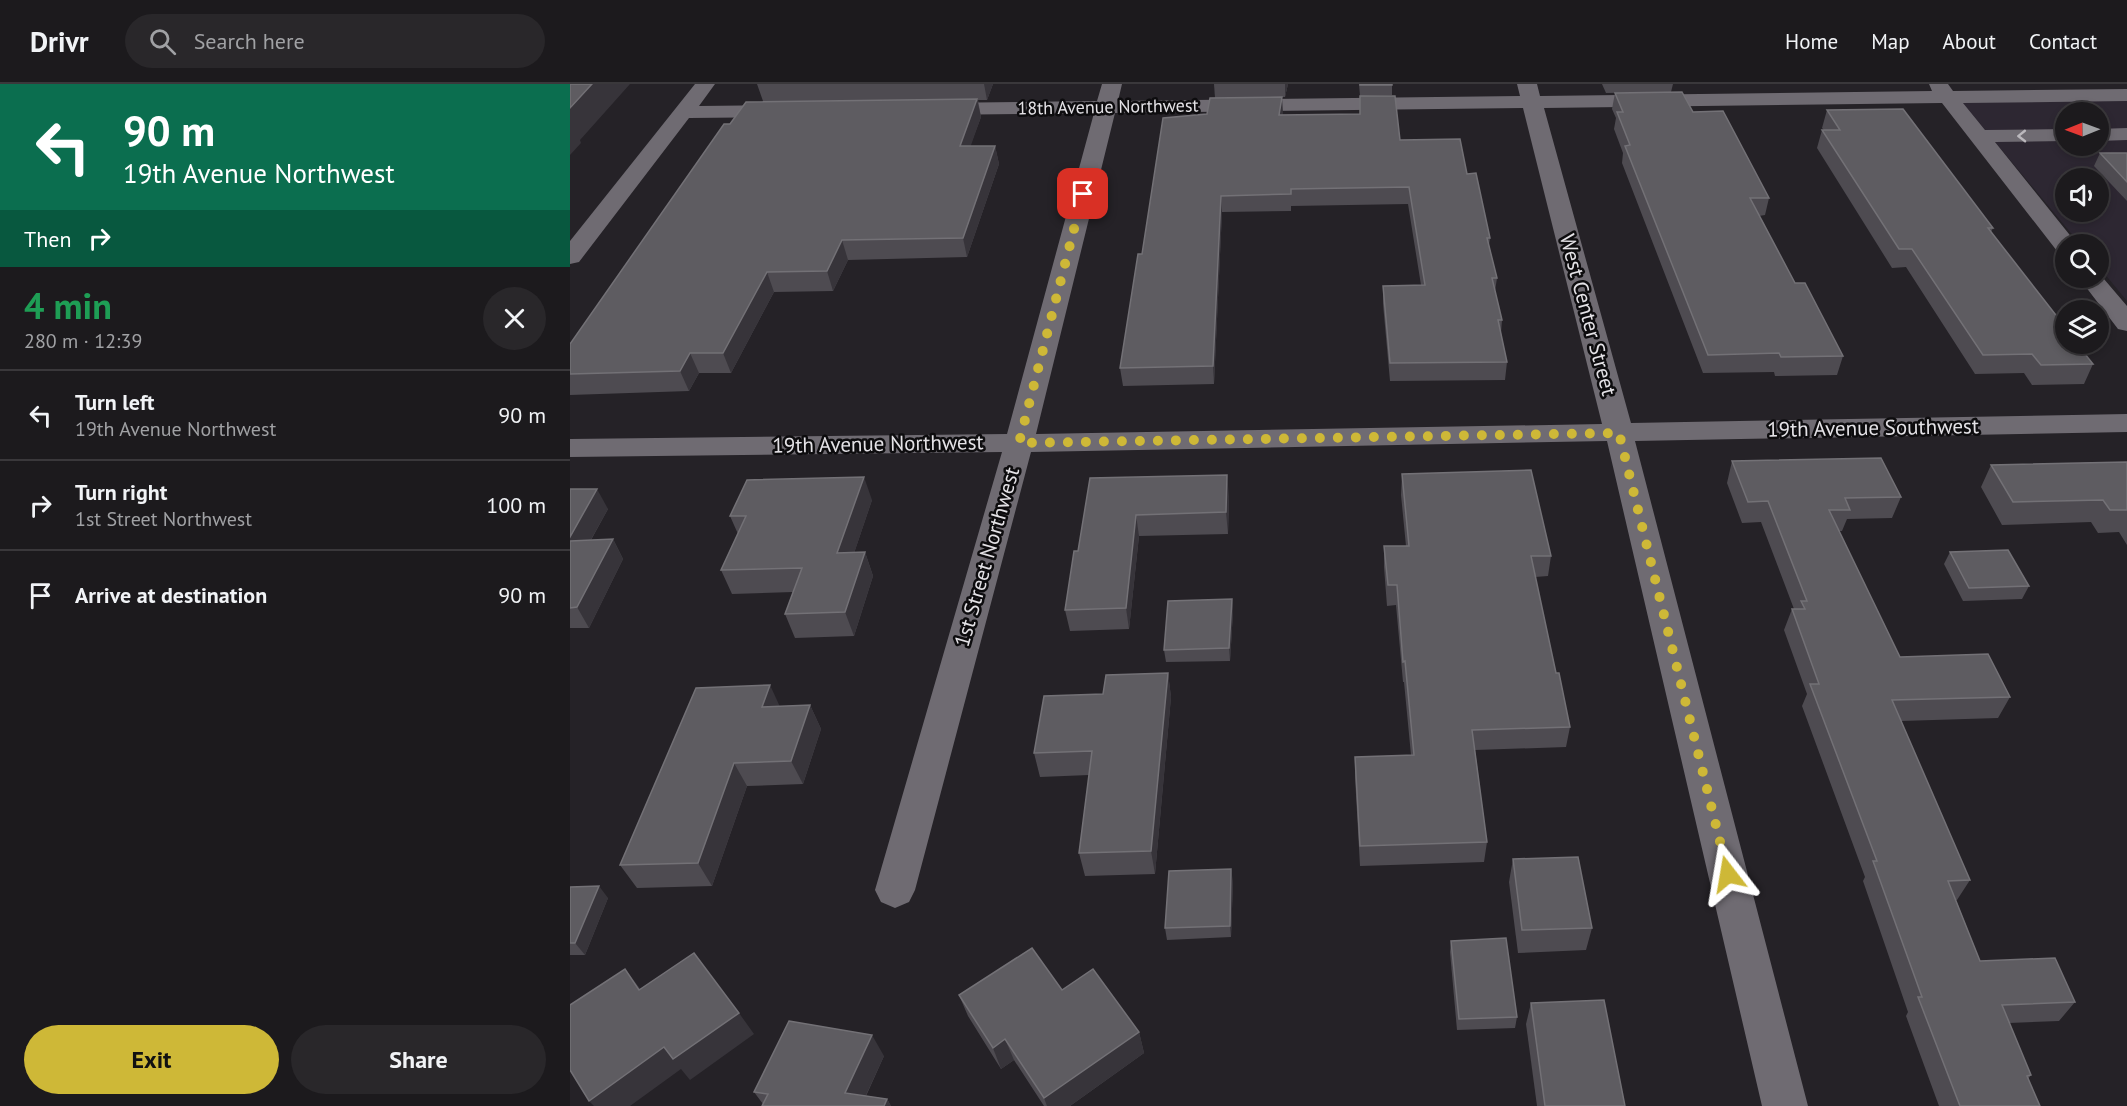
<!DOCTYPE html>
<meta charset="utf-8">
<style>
:root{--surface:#1c1a1d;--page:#29272a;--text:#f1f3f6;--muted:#a0a1a4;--line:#3a383b;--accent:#ceb837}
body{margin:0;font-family:"PT Sans",sans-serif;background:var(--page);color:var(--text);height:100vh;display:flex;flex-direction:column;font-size:22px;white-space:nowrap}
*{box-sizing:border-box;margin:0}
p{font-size:20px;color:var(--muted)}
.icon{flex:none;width:33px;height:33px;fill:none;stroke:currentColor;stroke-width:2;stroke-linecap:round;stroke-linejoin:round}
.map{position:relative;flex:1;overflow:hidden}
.panel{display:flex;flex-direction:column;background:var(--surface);width:570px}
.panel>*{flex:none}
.top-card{background:#0b6e4f;color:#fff;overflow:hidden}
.needle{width:39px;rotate:269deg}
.fabs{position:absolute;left:1485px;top:18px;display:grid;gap:12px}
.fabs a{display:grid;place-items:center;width:54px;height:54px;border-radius:50%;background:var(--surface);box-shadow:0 3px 9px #0003,0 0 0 2px var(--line);font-size:30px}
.pin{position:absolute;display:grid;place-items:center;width:51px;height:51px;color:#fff;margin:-26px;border-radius:12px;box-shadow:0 3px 9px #0006}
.me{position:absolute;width:66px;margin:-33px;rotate:346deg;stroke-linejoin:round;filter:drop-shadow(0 0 4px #0008)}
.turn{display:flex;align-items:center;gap:21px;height:126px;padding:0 24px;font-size:27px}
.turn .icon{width:78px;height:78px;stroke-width:2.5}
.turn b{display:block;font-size:42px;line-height:51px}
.then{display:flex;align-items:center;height:57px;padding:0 24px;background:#0003;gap:12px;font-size:22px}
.round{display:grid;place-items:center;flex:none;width:63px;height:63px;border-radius:32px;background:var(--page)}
.summary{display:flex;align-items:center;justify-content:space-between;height:102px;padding:0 24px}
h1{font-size:36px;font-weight:600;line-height:45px;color:#1e9e55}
.action{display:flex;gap:12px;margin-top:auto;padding:12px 24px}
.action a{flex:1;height:69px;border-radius:36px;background:var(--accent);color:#111;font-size:24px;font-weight:600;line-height:69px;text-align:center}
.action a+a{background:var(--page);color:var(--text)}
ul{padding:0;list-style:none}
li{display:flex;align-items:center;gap:18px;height:90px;padding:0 24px;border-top:2px solid var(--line)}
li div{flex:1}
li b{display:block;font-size:22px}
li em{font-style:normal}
header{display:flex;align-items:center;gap:36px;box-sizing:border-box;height:84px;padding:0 30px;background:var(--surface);border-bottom:2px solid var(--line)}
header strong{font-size:28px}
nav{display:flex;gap:33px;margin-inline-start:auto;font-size:21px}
.search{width:420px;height:54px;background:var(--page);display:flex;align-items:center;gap:15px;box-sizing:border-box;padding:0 21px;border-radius:33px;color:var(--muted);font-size:22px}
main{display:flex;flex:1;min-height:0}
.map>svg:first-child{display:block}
.built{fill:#2d2732;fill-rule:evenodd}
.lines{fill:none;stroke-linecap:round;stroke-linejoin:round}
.minor{fill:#6f6b72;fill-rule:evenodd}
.wall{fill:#4e4b51}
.shaded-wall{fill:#37343a}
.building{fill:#5e5c61;stroke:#737176;stroke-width:1.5}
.oneway{stroke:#bbb8bd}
.route{stroke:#ceb837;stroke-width:10;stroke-dasharray:0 18}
.labels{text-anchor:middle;stroke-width:5;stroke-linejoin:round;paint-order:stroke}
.far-street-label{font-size:18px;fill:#e4e2e6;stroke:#0d0c0e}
.street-label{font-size:21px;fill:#e4e2e6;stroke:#0d0c0e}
</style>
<header>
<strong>Drivr</strong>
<div class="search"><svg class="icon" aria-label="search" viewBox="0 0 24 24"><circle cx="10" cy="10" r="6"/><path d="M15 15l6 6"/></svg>Search here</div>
<nav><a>Home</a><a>Map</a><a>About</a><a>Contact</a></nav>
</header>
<main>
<section class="panel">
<div class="top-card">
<div class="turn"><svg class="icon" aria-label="left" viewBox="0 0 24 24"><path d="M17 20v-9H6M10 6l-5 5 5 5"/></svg><div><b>90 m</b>19th Avenue Northwest</div></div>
<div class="then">Then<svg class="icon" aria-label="right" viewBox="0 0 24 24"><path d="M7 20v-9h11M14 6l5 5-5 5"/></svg></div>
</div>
<div class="summary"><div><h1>4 min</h1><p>280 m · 12:39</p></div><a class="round"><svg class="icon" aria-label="close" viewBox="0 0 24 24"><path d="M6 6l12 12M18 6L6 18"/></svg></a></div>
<ul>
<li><svg class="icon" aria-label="left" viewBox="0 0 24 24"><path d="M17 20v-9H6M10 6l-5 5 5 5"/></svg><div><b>Turn left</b><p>19th Avenue Northwest</p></div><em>90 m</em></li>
<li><svg class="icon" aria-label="right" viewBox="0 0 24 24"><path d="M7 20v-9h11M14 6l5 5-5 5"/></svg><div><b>Turn right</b><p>1st Street Northwest</p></div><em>100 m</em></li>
<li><svg class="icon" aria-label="arrive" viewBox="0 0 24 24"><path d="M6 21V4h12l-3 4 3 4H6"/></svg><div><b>Arrive at destination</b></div><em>90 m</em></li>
</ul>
<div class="action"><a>Exit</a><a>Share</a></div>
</section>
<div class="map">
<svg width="1557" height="1022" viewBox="0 0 1557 1022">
<rect width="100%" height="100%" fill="#252227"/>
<!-- built -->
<path class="built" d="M 1557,15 L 1557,217 L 1529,183 L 1528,160 L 1510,160 L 1391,17 ZM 1496,28 L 1528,28 L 1528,62 L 1496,62 ZM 1496,94 L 1528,94 L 1528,128 L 1496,128 Z"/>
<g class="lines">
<!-- minor -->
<g class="minor">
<polygon points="125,0 145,0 129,22 214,21 221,23 224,27 221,31 214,33 119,34 9,178 0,180 0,157"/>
<path d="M 532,0 L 552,0 L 548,17 L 950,12 L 947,0 L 967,0 L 970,12 L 1362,7 L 1359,0 L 1378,0 L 1383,7 L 1557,5 L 1557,17 L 1393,19 L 1415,46 L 1496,45 L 1496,57 L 1425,58 L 1507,160 L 1496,160 L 1496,169 L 1487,167 L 1372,19 L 974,24 L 1061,339 L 1557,330 L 1557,348 L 1065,357 L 1238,1022 L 1192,1022 L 1037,357 L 461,368 L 345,806 L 339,818 L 325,824 L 311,818 L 305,806 L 432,368 L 0,373 L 0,355 L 437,350 L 524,29 L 365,31 L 358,29 L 355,25 L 358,21 L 365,19 L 527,17 ZM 953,24 L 1032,340 L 466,350 L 545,29 Z"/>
<polygon points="1557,44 1557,56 1528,57 1528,45"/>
<polygon points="1528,188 1557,222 1557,247 1548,245 1509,194 1528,194"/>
</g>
</g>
<!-- wall -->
<g class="wall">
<polygon points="187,0 423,0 417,16 408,16 411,33 400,62 425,62 429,80 397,173 278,176 263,207 204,208 161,289 129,289 119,307 0,311 0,260 160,40 193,17"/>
<polygon points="644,0 718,0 715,13 645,14"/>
<polygon points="789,0 822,0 822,11 790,12"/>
<polygon points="1032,0 1103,0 1101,8 1036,9"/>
<polygon points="1045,9 1123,28 1199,114 1195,131 1189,132 1225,199 1273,272 1267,291 1205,292 1204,288 1133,289 1052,79 1053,69 1044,45 1046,34 1042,25"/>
<polygon points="1257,26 1423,144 1421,148 1523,280 1514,300 1462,301 1454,289 1405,290 1336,183 1322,184 1247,64 1252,46 1254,46 1252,44"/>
<polygon points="713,29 712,31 830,56 897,90 920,154 919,161 927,194 925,207 932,236 931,249 937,278 935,296 820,297 813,220 813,202 851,201 838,120 721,122 721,127 652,128 644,300 553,302 550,284 572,170"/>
<polygon points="1530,69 1557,69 1557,117 1524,82"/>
<polygon points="1162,377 1331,413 1322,434 1277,435 1272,447 1269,447 1330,573 1440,613 1428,634 1331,637 1400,796 1387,816 1386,816 1410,877 1505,918 1489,937 1439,939 1461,991 1458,995 1470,1022 1369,1022 1336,932 1338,928 1293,797 1295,793 1232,622 1237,610 1214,546 1222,525 1224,525 1191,438 1172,439 1157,399"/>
<polygon points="1557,378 1557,461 1549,448 1528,449 1521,438 1432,441 1411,403 1421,381"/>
<polygon points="832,390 981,472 978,492 965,493 986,589 1000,643 996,663 905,666 917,758 914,778 790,782 785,693 785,673 841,671 834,598 833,598 826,521 817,522 814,483 814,462 836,462 831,411"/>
<polygon points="520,394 659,412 658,450 569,452 559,545 500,547 495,526 508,467"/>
<polygon points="0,405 38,425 21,456 43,455 53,475 19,544 0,544"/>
<polygon points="302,416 284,469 295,468 303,492 284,552 225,554 215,530 223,508 162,510 151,486 168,450 160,432"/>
<polygon points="1380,468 1459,502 1452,515 1393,517 1374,480"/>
<polygon points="662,515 663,528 660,577 596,578 594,566"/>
<polygon points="598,589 601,613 585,790 515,792 509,769 519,691 470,693 464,669 533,610"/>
<polygon points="240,621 251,645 233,700 177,702 142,802 67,804 50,781 210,622"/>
<polygon points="943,775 1022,844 1016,866 948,869 939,798"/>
<polygon points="663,797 661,853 597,856 595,844"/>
<polygon points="0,803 38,814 15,871 0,871"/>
<polygon points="881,857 947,933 945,944 887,946 880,868"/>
<polygon points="492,906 569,948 574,969 500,1022 474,1022 444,976 431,985 398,932 389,911"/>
<polygon points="961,919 1055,1022 967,1022 956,940"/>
<polygon points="314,972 296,1012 317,1015 321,1022 192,1022 193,1020 184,1008"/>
</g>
<!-- shaded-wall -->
<g class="shaded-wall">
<polygon points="22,0 60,0 10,56 11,59 0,71 0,24"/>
<polygon points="414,0 423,0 417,16"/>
<polygon points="715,0 718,0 715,13"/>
<polygon points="712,13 713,29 710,47 709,31"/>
<polygon points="407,15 411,33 394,81 390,62"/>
<polygon points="425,62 429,80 397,173 393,154"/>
<polygon points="651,112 652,128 644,300 643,282"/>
<polygon points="272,156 278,176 263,207 257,187"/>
<polygon points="197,188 204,208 161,289 153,269"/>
<polygon points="120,269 129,289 119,307 110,287"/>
<polygon points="657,391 659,412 658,450 656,428"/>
<polygon points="294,393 302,416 276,493 267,469"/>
<polygon points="27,405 38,425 9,477 0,461 0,453"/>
<polygon points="566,431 569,452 559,545 556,524"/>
<polygon points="43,455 53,475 19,544 7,523"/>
<polygon points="295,468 303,492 284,552 275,528"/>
<polygon points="662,515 663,528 660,577 659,564"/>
<polygon points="598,589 601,613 585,790 581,767"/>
<polygon points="200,601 211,625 192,623"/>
<polygon points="240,621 251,645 233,700 221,677"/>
<polygon points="164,679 177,702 142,802 128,779"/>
<polygon points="661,785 663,797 661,853 660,842"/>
<polygon points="29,802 38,814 15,871 5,859"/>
<polygon points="55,885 72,907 69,906"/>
<polygon points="169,929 184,950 120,996 111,985 60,1022 24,1022 19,1017 94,963"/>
<polygon points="569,948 574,969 500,1022 477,1022 474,1014"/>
<polygon points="302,951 314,972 291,1022 275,1009"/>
<polygon points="435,955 444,976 431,985 423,964"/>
<polygon points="317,1015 321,1022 314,1022"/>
</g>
<!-- building -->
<g class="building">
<polygon points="0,0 22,0 0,24"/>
<rect x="790" y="0" width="32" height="1"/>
<polygon points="1112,8 1123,28 1153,27 1199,114 1180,114 1225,199 1235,199 1273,272 1211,273 1209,269 1138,271 1055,62 1060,61 1047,28 1053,28 1045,9"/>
<polygon points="790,12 825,12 830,56 890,55 897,90 906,89 920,154 917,154 927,194 922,194 932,236 928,236 937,278 820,279 813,202 855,201 839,103 721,105 721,110 651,112 643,282 550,284 568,170 572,170 593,34 637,30 640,14 712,13 709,31 790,30"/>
<polygon points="407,15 390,62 425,62 393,154 272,156 257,187 197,188 153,269 120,269 110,287 0,290 0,260 154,40 160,40 176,18"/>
<polygon points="1333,25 1423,144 1418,144 1496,244 1496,260 1507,260 1523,280 1471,281 1462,270 1413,271 1342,165 1329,165 1252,46 1270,46 1257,26"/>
<polygon points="1530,69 1557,69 1557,98"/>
<polygon points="1311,374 1331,413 1275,414 1280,426 1259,426 1330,573 1418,570 1440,613 1322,616 1400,796 1378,797 1410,877 1485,874 1505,918 1432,921 1461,991 1457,992 1470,1022 1390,1022 1348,913 1352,913 1303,777 1307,777 1240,600 1249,600 1222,525 1235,525 1231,517 1237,517 1198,417 1178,418 1162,377"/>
<polygon points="1557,378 1557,426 1540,426 1533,416 1443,418 1421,381"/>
<polygon points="961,386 981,472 961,472 986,589 989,589 1000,643 902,646 917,758 790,762 785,673 844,671 835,577 833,578 827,501 818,501 814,462 839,462 832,390"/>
<polygon points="657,391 656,428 566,431 556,524 495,526 504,467 508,467 520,394"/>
<polygon points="294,393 267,469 295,468 275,528 215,530 232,484 151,486 176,432 160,432 177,396"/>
<polygon points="0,405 27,405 0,453"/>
<polygon points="43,455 7,523 0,524 0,457"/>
<polygon points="1438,466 1459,502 1399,504 1380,468"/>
<polygon points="662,515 659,564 594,566 598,517"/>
<polygon points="598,589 581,767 509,769 522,667 464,669 474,612 533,610 536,591"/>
<polygon points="200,601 192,623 240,621 221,677 164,679 128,779 50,781 126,604"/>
<polygon points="1008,773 1022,844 952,846 943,775"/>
<polygon points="661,785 660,842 595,844 599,787"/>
<polygon points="29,802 5,859 0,859 0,803"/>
<polygon points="936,854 947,933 889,935 881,857"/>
<polygon points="462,864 492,906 523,885 569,948 474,1014 435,955 423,964 389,911"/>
<polygon points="124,869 169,929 103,975 94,963 19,1017 0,986 0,921 55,885 69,906"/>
<polygon points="1034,916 1055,1022 975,1022 961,919"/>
<polygon points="219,937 302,951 275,1009 317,1015 314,1022 192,1022 198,1010 184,1008"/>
</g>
<!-- one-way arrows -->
<defs><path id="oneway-chevron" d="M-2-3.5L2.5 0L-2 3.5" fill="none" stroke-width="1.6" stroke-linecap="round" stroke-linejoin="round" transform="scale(1.5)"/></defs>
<use class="oneway" href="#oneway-chevron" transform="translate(1452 52) rotate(179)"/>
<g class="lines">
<!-- route -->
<polyline class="route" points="513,110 449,359 1049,349 1158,790"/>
</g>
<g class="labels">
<!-- far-street labels -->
<g class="far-street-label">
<text transform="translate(538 23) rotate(-1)" y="6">18th Avenue Northwest</text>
</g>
<!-- street labels -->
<g class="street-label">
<text transform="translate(1018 231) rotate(75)" y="7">West Center Street</text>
<text transform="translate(1303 344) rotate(-1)" y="7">19th Avenue Southwest</text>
<text transform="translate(308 360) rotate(-1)" y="7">19th Avenue Northwest</text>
<text transform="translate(417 473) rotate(-74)" y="7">1st Street Northwest</text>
</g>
</g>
</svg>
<div class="fabs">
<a><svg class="needle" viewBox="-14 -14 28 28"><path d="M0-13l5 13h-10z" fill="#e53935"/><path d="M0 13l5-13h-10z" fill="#a0a1a4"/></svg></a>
<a><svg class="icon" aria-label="sound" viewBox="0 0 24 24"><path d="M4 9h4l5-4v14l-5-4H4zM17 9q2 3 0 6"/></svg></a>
<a><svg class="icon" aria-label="search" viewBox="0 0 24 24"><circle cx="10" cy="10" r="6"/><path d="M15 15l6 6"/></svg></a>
<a><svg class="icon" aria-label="layers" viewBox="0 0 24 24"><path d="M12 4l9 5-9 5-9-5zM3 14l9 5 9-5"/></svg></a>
</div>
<div class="pin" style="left:513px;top:110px;background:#d93025"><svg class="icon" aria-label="arrive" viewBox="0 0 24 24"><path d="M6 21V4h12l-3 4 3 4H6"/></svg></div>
<svg class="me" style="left:1158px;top:790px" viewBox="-20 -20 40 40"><path d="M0-17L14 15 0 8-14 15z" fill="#ceb837" stroke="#fff" stroke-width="4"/></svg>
</div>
</main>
